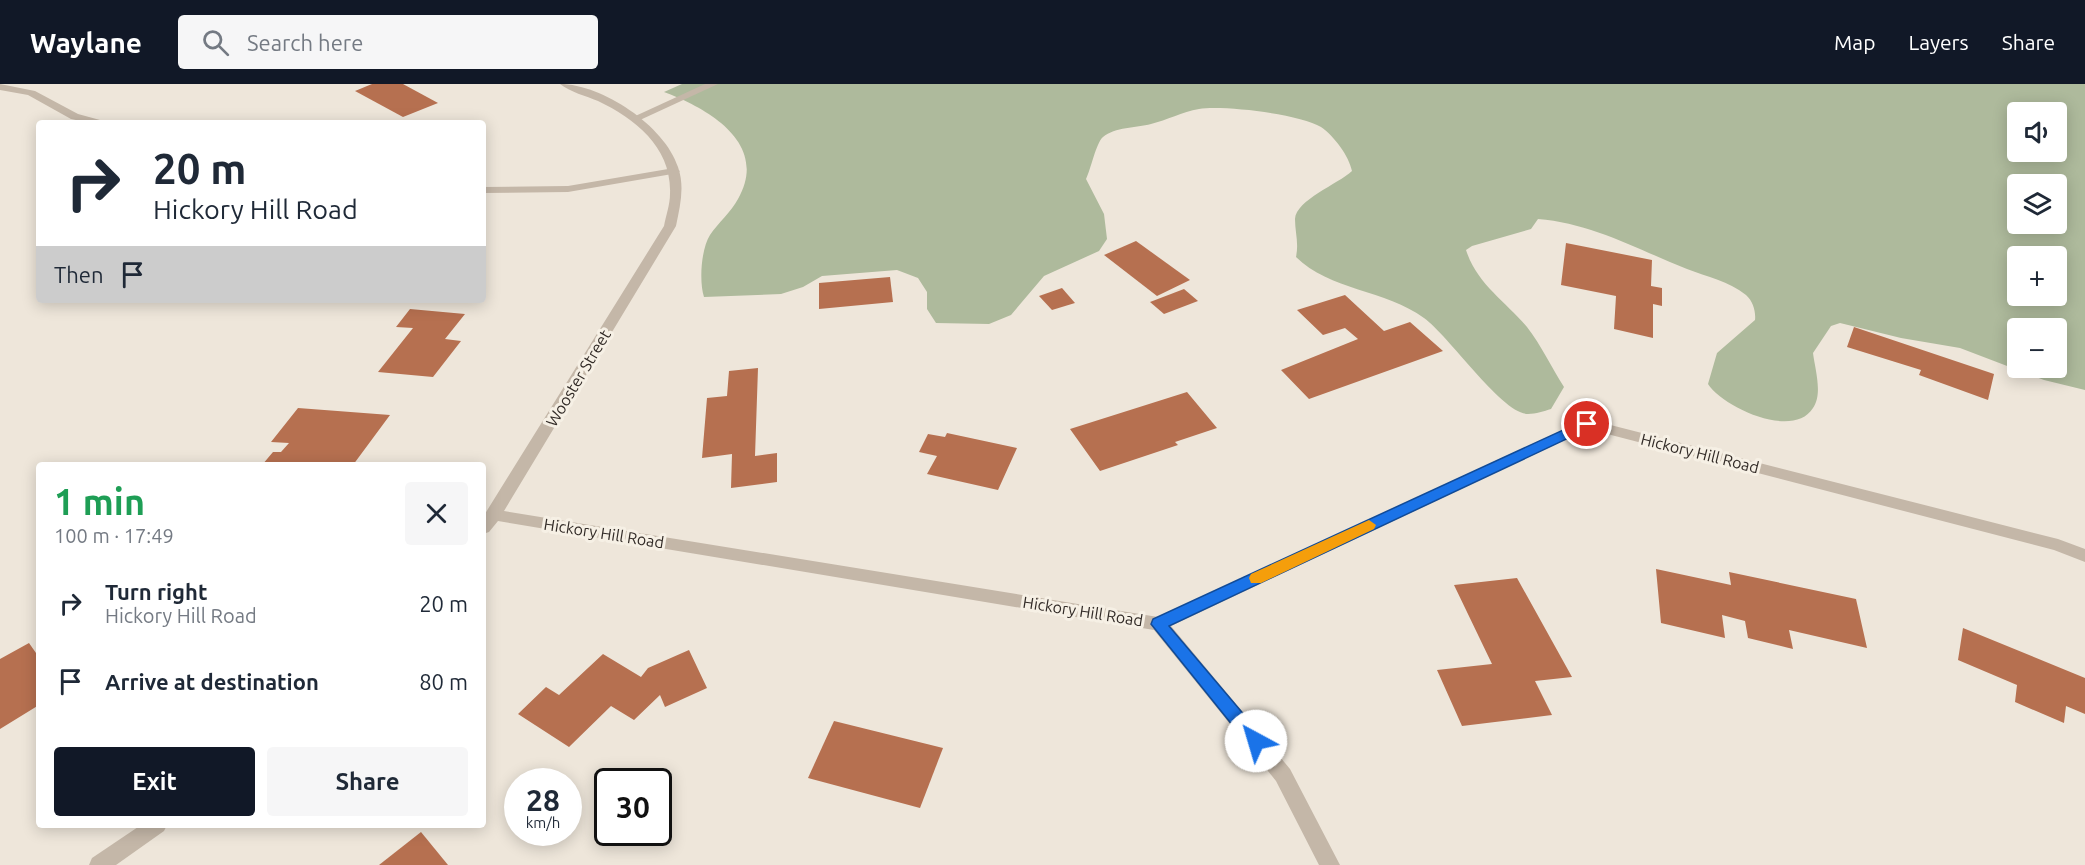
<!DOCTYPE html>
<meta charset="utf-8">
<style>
:root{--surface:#fff;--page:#f6f6f7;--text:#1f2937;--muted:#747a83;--accent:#111827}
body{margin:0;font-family:Ubuntu,sans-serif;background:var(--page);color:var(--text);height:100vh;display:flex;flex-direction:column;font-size:22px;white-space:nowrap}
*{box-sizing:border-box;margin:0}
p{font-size:20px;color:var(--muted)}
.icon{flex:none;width:33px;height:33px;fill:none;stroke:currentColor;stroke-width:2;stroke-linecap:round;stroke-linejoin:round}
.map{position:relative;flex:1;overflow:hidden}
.details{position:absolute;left:36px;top:378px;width:450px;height:366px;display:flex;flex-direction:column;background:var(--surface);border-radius:6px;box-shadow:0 3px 15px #0003}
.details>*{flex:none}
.guide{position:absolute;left:36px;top:36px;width:450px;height:183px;border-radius:6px;box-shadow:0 3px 15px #0003;background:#fff;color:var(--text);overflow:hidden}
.buttons{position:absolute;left:2007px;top:18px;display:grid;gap:12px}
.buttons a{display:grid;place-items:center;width:60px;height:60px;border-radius:6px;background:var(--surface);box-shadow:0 3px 15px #0003;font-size:30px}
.speed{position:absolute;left:504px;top:684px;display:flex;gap:12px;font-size:30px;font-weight:700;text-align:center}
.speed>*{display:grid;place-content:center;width:78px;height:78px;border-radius:50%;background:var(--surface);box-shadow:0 3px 15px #0003;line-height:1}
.speed small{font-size:15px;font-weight:400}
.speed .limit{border:3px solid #111;border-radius:9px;background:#fff;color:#111}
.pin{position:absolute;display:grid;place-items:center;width:51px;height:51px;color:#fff;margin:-26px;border:3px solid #fff;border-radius:50%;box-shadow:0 2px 6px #0007}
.me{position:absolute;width:66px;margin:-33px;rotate:321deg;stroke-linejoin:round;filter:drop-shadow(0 0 4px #0008)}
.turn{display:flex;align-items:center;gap:21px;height:126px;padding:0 18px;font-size:27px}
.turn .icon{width:78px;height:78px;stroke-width:2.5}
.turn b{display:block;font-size:42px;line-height:51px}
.then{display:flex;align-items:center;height:57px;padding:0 18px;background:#0003;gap:12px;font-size:22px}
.round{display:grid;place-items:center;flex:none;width:63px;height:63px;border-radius:6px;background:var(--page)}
.head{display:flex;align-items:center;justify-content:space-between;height:102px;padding:0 18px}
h1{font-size:36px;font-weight:700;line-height:45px;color:#1e9e55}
.primary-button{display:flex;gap:12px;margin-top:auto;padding:12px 18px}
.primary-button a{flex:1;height:69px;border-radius:6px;background:var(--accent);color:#fff;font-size:24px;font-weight:700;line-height:69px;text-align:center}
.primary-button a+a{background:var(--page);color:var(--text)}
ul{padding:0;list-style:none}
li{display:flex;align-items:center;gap:18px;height:78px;padding:0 18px}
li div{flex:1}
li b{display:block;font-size:22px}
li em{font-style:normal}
header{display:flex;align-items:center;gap:36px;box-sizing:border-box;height:84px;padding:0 30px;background:var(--accent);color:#fff}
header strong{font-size:28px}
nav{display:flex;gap:33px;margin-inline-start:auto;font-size:21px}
.search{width:420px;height:54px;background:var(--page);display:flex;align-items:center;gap:15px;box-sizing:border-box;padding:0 21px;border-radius:6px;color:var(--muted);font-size:22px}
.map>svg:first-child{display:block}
.green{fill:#aeba9c;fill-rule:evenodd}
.building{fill:#b67050}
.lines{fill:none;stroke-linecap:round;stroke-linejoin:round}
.lane{fill:#c4b7a8;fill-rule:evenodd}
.street{fill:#c4b7a8;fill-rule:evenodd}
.route{fill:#1a73e8;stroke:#114b97;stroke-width:1.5}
.slow{fill:#f59e0b}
.labels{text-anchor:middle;stroke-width:6;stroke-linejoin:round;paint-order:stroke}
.street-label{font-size:16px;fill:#322b27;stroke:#f6f0e5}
</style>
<header>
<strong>Waylane</strong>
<div class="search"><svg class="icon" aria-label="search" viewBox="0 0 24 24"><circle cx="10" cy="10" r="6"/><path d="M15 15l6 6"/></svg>Search here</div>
<nav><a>Map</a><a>Layers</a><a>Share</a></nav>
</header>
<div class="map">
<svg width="2085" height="781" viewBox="0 0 2085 781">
<rect width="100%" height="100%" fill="#eee6da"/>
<!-- green -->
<path class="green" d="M 682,0 L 2085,0 L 2085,306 L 2044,296 L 1960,264 L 1901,254 L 1840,239 L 1831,242 L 1813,269 C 1815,285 1823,310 1813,324 C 1793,356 1723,323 1708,300 L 1717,269 L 1755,236 C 1756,228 1753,217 1746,211 C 1729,197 1707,193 1687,185 C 1639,166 1591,139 1538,135 L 1531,145 L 1472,162 L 1466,166 C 1477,200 1505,217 1527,243 C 1541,261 1552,284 1564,303 L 1551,325 C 1544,327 1536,330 1528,330 C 1502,330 1449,252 1424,234 C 1386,206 1329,206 1296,173 C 1299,159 1295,148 1295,135 C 1296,116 1338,100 1352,87 C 1349,72 1334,52 1321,43 C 1300,30 1223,21 1199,25 C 1182,28 1167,36 1151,40 C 1136,44 1115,43 1103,53 C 1096,59 1091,85 1086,95 L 1104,130 L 1107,155 L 1099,167 L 1044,192 L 1011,231 L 989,240 L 936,239 L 927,225 L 927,208 L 918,194 L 897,186 L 822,192 L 803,203 L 781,210 L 704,213 C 699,198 701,165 710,151 C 718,139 731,128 738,115 C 770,59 707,24 664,8 ZM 2018,28 L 2056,28 L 2056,68 L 2018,68 ZM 2018,100 L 2056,100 L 2056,140 L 2018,140 ZM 2018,172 L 2056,172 L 2056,212 L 2018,212 ZM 2018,244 L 2056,244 L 2056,284 L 2018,284 Z"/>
<!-- building -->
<g class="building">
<polygon points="372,0 403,0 438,19 403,33 355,7"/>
<polygon points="1136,157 1190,196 1157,212 1104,171"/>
<polygon points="1566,159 1652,176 1651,202 1662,204 1662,222 1653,220 1653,254 1614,245 1616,212 1561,201"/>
<polygon points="890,193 893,218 819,225 819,199"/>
<polygon points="1062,204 1075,219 1052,226 1039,212"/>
<polygon points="1184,205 1198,217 1164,230 1150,218"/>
<polygon points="1345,211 1384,247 1410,238 1443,267 1309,315 1281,286 1358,255 1345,244 1323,251 1297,226"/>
<polygon points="410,225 465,230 445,255 461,257 433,293 378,288 413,244 396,243"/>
<polygon points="1854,243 1994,290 1988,316 1919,291 1921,286 1847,263"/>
<polygon points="758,284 755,372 777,369 777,398 731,404 732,370 702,374 707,314 727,312 729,287"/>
<polygon points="1187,308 1217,344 1175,358 1178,361 1100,387 1070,345"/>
<polygon points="298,324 390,331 353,381 262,381 273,368 281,368 289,359 271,358"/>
<polygon points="947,349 1017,364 998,406 927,390 937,372 919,368 928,350 945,353"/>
<polygon points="1656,485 1731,501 1729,488 1856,515 1867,564 1789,546 1793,565 1748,554 1745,537 1722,531 1725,554 1661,539"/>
<polygon points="1517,494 1572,593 1535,597 1552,631 1462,642 1437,586 1492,580 1454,501"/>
<polygon points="1963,544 2085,594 2085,630 2066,622 2064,639 2015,618 2017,601 1958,576"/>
<polygon points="29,559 36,569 39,567 39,621 0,645 0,575"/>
<polygon points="689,566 707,604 665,623 660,611 634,636 611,622 569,663 518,630 546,603 559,611 603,570 641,593 648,584"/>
<polygon points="834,637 943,664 920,724 808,694"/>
<polygon points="421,748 448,781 379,781"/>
</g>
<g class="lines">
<!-- lane -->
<g class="lane">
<polygon points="0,0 35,7 78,30 111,39 90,39 71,35 28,11 0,6"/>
<polygon points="705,0 718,0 640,36 631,34"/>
<polygon points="674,84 680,87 678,89 568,108 483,109 483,103 568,102"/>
</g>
<!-- street -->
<g class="street">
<path d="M 560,0 C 602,0 665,42 678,83 C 685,103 680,122 676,142 L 504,427 L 1158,533 L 1587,335 L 2058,455 L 2085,465 L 2085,478 L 2054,466 L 1588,345 L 1171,542 L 1290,685 L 1340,781 L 1319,781 L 1276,697 L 1154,546 L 498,437 L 489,448 L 483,450 L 483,433 L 664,142 C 666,131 670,121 670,110 C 672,64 636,35 598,17 C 586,12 570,8 560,0 Z"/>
<polygon points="141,741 167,741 164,747 116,781 89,781 92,774"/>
</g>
</g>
<!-- route -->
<polygon class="route" points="1587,335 1594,340 1592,343 1169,542 1262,652 1264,657 1262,663 1256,665 1250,663 1151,540 1153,535"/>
<!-- slow -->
<polygon class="slow" points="1369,436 1376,441 1374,445 1261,499 1251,499 1249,494 1251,490"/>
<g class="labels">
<!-- street labels -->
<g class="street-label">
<text transform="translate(578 294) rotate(-59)" y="6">Wooster Street</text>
<text transform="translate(1700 369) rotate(14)" y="6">Hickory Hill Road</text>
<text transform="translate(604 449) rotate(9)" y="6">Hickory Hill Road</text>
<text transform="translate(1083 527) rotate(9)" y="6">Hickory Hill Road</text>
</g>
</g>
</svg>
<div class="buttons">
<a><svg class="icon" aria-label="sound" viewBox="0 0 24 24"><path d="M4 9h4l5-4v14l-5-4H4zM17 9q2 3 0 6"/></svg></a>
<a><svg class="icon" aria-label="layers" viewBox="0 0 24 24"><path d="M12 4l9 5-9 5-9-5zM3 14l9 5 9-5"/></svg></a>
<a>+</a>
<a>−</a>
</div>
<div class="speed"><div>28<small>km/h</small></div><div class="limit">30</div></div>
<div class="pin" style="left:1587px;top:340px;background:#d93025"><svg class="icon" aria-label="arrive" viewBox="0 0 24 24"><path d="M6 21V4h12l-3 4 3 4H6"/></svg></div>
<svg class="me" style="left:1256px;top:657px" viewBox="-20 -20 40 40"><circle r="19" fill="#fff"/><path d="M0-13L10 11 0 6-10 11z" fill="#1a73e8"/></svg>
<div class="guide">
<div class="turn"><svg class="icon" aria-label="right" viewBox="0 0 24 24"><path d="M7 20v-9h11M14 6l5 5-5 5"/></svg><div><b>20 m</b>Hickory Hill Road</div></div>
<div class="then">Then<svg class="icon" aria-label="arrive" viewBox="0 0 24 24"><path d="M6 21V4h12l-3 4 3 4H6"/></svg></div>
</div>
<section class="details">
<div class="head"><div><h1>1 min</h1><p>100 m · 17:49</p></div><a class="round"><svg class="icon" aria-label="close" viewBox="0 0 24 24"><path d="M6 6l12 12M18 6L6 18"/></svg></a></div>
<ul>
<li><svg class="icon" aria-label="right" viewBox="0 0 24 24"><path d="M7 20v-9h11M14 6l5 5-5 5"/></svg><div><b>Turn right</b><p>Hickory Hill Road</p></div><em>20 m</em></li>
<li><svg class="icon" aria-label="arrive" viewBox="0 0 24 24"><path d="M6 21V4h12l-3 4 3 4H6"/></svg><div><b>Arrive at destination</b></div><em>80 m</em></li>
</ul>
<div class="primary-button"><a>Exit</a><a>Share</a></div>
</section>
</div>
